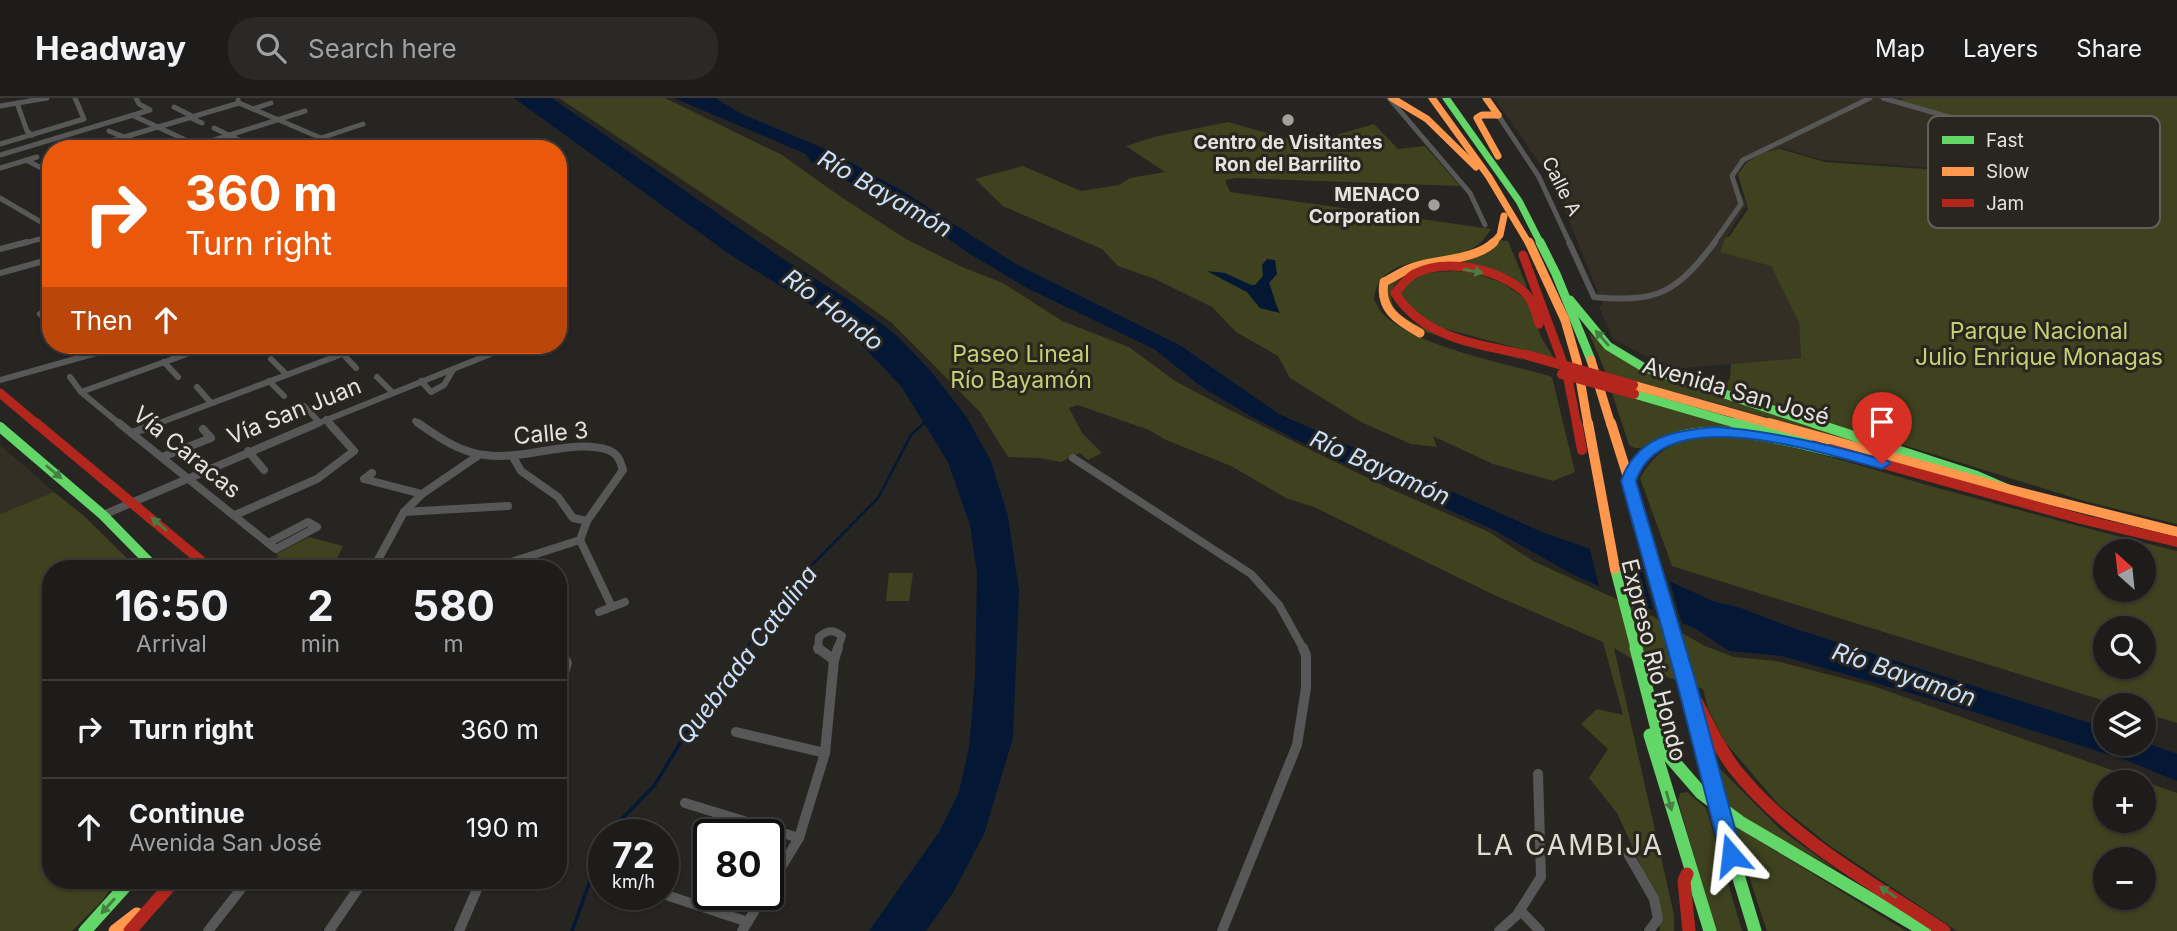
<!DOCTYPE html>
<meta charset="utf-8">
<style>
:root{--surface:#1d1c1a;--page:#2a2927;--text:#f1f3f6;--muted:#a0a1a2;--line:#3b3a39}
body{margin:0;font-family:Inter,sans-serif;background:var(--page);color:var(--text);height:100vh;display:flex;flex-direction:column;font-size:26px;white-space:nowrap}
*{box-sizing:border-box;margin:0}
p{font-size:23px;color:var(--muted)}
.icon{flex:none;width:38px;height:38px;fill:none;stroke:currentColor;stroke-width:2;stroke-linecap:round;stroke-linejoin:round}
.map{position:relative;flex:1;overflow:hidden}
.sheet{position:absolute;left:42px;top:462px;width:525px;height:329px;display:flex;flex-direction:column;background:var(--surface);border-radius:28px;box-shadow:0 2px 5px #0004,0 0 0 2px var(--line)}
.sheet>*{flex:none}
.hud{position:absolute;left:42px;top:42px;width:525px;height:214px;border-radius:28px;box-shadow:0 2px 5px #0004,0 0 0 2px var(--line);background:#ea580c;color:#fff;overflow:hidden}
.needle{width:46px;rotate:333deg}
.fabs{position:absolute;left:2093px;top:441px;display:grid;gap:14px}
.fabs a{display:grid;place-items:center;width:63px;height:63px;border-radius:50%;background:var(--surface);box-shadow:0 2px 5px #0004,0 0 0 2px var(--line);font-size:35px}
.speed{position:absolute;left:588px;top:721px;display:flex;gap:14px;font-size:35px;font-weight:700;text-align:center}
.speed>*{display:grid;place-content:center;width:91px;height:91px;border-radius:50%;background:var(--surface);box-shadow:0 2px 5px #0004,0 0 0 2px var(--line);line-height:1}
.speed small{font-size:18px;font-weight:400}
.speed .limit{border:4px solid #111;border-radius:10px;background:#fff;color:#111}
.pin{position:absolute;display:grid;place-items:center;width:60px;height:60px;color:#fff;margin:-72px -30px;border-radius:50% 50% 50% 0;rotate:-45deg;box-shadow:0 0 7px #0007}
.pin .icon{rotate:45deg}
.me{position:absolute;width:77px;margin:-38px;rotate:343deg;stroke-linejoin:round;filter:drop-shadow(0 0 5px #0008)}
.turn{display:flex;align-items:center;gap:24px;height:147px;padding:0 28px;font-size:32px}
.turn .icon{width:91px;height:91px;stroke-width:2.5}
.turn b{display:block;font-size:49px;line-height:60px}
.then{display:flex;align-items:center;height:66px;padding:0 28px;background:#0003;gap:14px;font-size:26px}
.eta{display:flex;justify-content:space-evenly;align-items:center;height:119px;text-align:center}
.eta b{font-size:42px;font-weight:700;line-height:49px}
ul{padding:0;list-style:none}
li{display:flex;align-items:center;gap:21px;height:98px;padding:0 28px;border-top:2px solid var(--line)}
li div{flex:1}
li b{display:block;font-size:26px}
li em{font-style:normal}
header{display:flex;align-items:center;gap:42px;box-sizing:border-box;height:98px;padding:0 35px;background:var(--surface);border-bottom:2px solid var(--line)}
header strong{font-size:33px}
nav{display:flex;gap:38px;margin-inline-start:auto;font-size:24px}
.search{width:490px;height:63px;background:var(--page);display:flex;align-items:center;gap:18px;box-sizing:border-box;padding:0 24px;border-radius:28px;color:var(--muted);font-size:26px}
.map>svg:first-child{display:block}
.built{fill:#332f24}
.green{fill:#3e421e;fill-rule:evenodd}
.water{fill:#041835}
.pier{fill:#272522}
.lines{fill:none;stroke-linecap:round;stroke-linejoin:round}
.stream-far2{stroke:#041835;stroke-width:2}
.stream-far1{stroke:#041835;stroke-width:2.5}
.stream{stroke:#041835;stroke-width:3.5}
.street-far3{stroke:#575757;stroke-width:5}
.street-far2{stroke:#575757;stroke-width:6}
.street-far1{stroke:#575757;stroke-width:8}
.street{stroke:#575757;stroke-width:10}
.fast-far3{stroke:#63d668;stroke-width:7}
.fast-far2{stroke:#63d668;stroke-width:9}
.fast-far1{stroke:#63d668;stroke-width:10}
.fast{stroke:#63d668;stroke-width:13}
.slow-far3{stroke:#ff974d;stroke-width:7}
.slow-far2{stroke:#ff974d;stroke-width:9}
.slow-far1{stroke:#ff974d;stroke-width:10}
.slow{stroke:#ff974d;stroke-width:13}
.jam-far2{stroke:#b3261e;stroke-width:9}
.jam-far1{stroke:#b3261e;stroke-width:10}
.jam{stroke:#b3261e;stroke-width:13}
.jam-bridge{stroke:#b3261e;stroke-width:10}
.oneway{fill:#467e44}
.route{fill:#1a73e8;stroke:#114b97;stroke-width:2}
.poi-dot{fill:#a2a09d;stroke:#292620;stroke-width:2.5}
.labels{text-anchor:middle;stroke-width:6;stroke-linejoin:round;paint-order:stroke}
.far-poi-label{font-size:19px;font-weight:bold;fill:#e5e3df;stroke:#292620}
.far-street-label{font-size:19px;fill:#e5e3df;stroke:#292620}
.park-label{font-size:23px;fill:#c6cf71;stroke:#292620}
.street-label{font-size:23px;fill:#e5e3df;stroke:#292620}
.water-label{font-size:24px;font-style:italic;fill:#c9e0fe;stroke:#292620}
.near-neighbourhood-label{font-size:28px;letter-spacing:2px;fill:#e0dcd4;stroke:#292620}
.key{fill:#292620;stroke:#615f59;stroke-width:2}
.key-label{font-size:19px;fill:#e5e3df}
</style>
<header>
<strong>Headway</strong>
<div class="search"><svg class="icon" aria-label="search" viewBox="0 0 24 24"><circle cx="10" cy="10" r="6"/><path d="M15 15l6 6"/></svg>Search here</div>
<nav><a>Map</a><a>Layers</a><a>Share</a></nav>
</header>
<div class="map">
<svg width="2177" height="833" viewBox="0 0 2177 833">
<rect width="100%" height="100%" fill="#272522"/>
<!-- built -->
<g class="built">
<polygon points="1494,0 1902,0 1895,4 1979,28 1963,40 1974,53 1946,69 1938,70 1823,62 1783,50 1763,54 1747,63 1738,71 1734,80 1746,107 1725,141 1771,168 1799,225 1801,260 1671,271 1613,241 1599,209 1603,206 1554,86"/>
<polygon points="0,347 54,394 0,416"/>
</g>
<!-- green -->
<g class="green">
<path d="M 559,0 L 665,0 L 782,57 L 841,99 L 906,141 L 962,169 L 1003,185 L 1062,223 L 1129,249 L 1175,283 L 1226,310 L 1384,388 L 1489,434 L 1533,463 L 1645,514 L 1705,548 L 1734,559 L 1776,563 L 1873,588 L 2177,695 L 2177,833 L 1957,833 L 1829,747 L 1779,707 L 1725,644 L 1708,611 L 1703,591 L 1655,575 L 1614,550 L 1674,817 L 1674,833 L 1660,833 L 1658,805 L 1617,715 L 1589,680 L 1608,651 L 1581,626 L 1597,611 L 1623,617 L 1603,544 L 1492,496 L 1314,409 L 1286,400 L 1231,368 L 1166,342 L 1149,332 L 1078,307 L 1069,310 L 1082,335 L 1102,355 L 1088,362 L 1080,355 L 1061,364 L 1040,360 L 1008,359 L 980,314 L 892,225 L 812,168 ZM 2105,684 L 2144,684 L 2144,723 L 2105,723 ZM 2105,761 L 2144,761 L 2144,800 L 2105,800 Z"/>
<polygon points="1904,0 2177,0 2177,426 2084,403 1852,331 1851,335 1692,283 1690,278 1709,278 1725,288 1730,280 1731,266 1801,260 1799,225 1771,168 1720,154 1726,139 1729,139 1748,111 1738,76 1747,64 1764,54 1780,51 1825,64 1939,72 1950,70 1978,54 1966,39 1982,28 1897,4"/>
<path d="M 1228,24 L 1306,46 L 1374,26 L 1398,51 L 1425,48 L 1460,88 L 1236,80 L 1225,82 L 1230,94 L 1491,131 C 1486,139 1480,147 1471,151 C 1440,166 1379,155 1374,201 C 1376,205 1379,211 1382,215 C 1412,248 1509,266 1552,279 L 1575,374 L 1553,383 L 1493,366 L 1433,338 L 1437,349 L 1411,346 L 1361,324 L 1290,280 L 1278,258 L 1236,234 L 1212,209 L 1155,181 L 1118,168 L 1102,151 L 1003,108 L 975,81 L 1023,68 L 1081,93 L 1119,87 L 1130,80 L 1165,74 L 1126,48 L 1154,39 ZM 1209,174 L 1251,187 L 1256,187 L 1263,178 L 1269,184 L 1279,214 L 1260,210 L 1247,194 Z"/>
<path d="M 1500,142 L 1508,143 L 1527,189 C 1512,189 1497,176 1482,173 C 1469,169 1419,171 1408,176 C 1400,180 1392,187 1391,196 C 1387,237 1500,244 1523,262 L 1422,233 L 1400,222 L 1385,204 L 1386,186 L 1400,174 L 1469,157 Z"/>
<path d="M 1454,173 L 1471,174 L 1503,185 L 1528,203 L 1541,239 L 1554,260 L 1427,226 L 1410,215 L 1400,197 C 1409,174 1433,174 1454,173 Z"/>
<polygon points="1589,235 1613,255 1863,346 1606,275"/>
<path d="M 1612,295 L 1739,329 L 1742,332 C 1718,333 1694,328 1669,336 C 1656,341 1643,357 1629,347 Z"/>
<path d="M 1726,337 C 1796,347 1866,369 1934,389 C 2015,411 2096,433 2177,453 L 2177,625 L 2144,615 L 2144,607 L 2118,607 L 1672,468 L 1640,380 C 1662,343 1686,339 1726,337 ZM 2105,453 L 2144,453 L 2144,492 L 2105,492 ZM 2105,530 L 2144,530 L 2144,569 L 2105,569 Z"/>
<polygon points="54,394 84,418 138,471 51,471 51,782 117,782 102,803 72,833 0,833 0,416"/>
<polygon points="309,439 343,448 332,471 258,471 279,458 276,456"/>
<polygon points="889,475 913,475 909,503 886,503"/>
<polygon points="1716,667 1781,732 1838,773 1727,710"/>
<polygon points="1687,694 1706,710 1742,833 1716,833 1678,703 1680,695"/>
<polygon points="1735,728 1906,833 1767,833 1733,730"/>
</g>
<!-- water -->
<g class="water">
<polygon points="514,0 552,0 780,159 848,201 895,236 929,271 966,318 991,363 1008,418 1019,493 1013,640 984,736 953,795 926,833 869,833 939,734 959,694 969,649 975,580 977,475 970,427 948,364 901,288 851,236 824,215 732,158"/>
<polygon points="674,0 715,0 740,15 830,53 901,92 1016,166 1181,248 1279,316 1542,434 1628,464 1715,504 1738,509 1796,531 2105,630 2105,646 2144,644 2177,656 2177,683 2126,662 1952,607 1782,558 1729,553 1696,531 1572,476 1492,431 1332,360 1252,319 1202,289 1154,251 1029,191 970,156 918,120 811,64 806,56"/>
<path d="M 1267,161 L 1275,162 L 1277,176 L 1269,185 C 1273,195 1274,205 1280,215 L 1260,210 L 1247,194 L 1207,173 L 1225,175 L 1251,187 L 1255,187 L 1263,178 L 1262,167 Z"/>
</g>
<!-- pier -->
<g class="pier">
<polygon points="1589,447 1619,457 1631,506 1600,492"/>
<polygon points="1640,465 1668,478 1683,529 1654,516"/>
</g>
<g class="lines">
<!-- stream-far2 -->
<polyline class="stream-far2" points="922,327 925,324"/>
<!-- stream-far1 -->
<polyline class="stream-far1" points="745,552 796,483 878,400 911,337 924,325"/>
<!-- stream -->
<g class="stream">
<polyline points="606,737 654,688 696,619 746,550"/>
<polyline points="572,833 604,744"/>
</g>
<!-- street-far3 -->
<g class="street-far3">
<polyline points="1389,0 1470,95 1485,127"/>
<polyline points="1883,0 1956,21"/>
<polyline points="238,2 239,5 321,40"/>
<polyline points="17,5 27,33 32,37"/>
<polyline points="0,8 47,0"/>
<polyline points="174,9 192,18"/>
<polyline points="253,11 271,5"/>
<polyline points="1498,17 1539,79 1570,146"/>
<polyline points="134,18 205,51"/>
<polyline points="189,19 202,25"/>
<polyline points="214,30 243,44"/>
<polyline points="109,33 139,45"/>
<polyline points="0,46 84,21 75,0"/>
<polyline points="53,49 56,51"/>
<polyline points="255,49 259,51"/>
<polyline points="84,51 239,5"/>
<polyline points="186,51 305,13"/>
<polyline points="288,51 363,26"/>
<polyline points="325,51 338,46"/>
<polyline points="0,57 150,12 139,6 136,0"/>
<polyline points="26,62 51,75"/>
<polyline points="0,70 37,59"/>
<polyline points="0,100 51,130"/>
<polyline points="21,146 51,138"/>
<polyline points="1713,146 1741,106 1732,78 1743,62 1870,0"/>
</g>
<!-- street-far2 -->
<g class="street-far2">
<path d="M 1569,144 L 1594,199 C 1658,205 1676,195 1715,144"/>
<polyline points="0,151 27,144"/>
<polyline points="0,175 51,161"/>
<polyline points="51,210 40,216 51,227"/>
<polyline points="164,247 176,260"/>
<polyline points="246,247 252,252"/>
<polyline points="435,247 440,252 455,247"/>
<polyline points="342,255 356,270"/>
<polyline points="271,261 286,276"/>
<polyline points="164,264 178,279"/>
<polyline points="70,279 81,294 121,327"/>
<polyline points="377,279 392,294"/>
<polyline points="0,282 125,247"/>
<polyline points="269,283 284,298"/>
<polyline points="421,283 431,294 444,287 453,272"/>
<polyline points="197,289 211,305"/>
<polyline points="81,294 212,247"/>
<polyline points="304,308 319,324"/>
<polyline points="326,321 331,327"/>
<polyline points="415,323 420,327"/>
<polyline points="154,327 366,247"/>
<polyline points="314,327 493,255 487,247"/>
</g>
<!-- street-far1 -->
<g class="street-far1">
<polyline points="119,325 268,445"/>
<path d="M 418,325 C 438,339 459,354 485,357 C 524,363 572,340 608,352 C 618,356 620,362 623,372 L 587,423 L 580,442 L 612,509"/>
<polyline points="132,335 159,325"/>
<polyline points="248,353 264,372"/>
<polyline points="162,359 211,340 203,331"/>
<polyline points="513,359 521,373 558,399 573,420 587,423"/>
<polyline points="1073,360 1251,476 1279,507 1304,552"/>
<polyline points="372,375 364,381 422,396"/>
<polyline points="404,414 508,408"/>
<polyline points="103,417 318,325"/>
<polyline points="235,417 317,381 354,353 329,325"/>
<polygon points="308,424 317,429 276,451 268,445"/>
<polyline points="373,471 404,414 422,396 479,357"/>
<polyline points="375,471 511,464 580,442"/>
<polyline points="599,514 625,504"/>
<polyline points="558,549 560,552"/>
<path d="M 818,552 L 819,539 C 828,532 833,531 842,538 L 837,552"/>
</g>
<!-- street -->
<g class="street">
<polyline points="818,550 834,562 838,550"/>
<polyline points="558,595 567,565 559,550"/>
<polyline points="736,634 825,655"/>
<polyline points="685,705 799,740"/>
<polyline points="1626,752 1654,801 1658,821 1649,833"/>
<polyline points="768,791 799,740 825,655 834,562"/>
<polyline points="663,796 748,824"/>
<polyline points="1520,812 1540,833"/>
<polyline points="208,833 248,782"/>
<polyline points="329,833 364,782"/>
<polyline points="459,833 481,782"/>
<polyline points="742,833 765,796"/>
<polyline points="1222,833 1297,647 1306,590 1306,557 1303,550"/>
<polyline points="1499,833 1517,817 1541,779 1538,676"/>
</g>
<!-- fast-far3 -->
<polyline class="fast-far3" points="1446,0 1519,103 1541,146"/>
<!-- fast-far2 -->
<g class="fast-far2">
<polyline points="1540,144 1556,176 1591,262"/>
<polyline points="1570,202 1608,248 1643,269 1819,327"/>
<polyline points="1634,296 1741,327"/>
</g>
<!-- fast-far1 -->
<g class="fast-far1">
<polyline points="1735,325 1809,346"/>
<polyline points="1814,325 1977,378 2007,391"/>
<polyline points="0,329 103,417 156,471"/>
<path d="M 1629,383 C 1634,374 1638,362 1646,355 C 1696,313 1784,344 1841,355"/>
<polyline points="1615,471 1636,552"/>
</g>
<!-- fast -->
<g class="fast">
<polyline points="1636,550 1658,635 1669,658 1701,695 1740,724 1925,833"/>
<polyline points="1650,637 1710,833"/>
<polyline points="1700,637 1718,711 1755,833"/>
<polyline points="85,833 131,782"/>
</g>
<!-- slow-far3 -->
<g class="slow-far3">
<polyline points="1392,0 1427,21 1476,69"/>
<polyline points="1432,0 1489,79 1529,146"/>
<polyline points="1486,0 1498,17"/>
<polyline points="1498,17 1482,17 1477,20 1498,58"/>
<polyline points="1492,146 1500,137 1504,118"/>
</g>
<!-- slow-far2 -->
<g class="slow-far2">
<polyline points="1529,144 1565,222 1577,264 1588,327"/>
<path d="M 1420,235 C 1398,223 1379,211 1384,184 C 1394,179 1404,172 1414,169 C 1436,162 1478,161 1494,144"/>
<polyline points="1591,262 1611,327"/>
<polyline points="1633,287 1775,327"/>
</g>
<!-- slow-far1 -->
<g class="slow-far1">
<polyline points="1588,325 1615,471"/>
<polyline points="1611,325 1643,427 1677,552"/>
<polyline points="1769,325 2007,391 2177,434"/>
</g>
<!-- slow -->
<g class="slow">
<polyline points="1677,550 1700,637"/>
<polyline points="115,833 137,816"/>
</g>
<!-- jam-far2 -->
<g class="jam-far2">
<polyline points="1523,157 1567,276 1577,327"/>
<path d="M 1527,257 C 1478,246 1424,241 1395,195 C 1401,188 1406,181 1414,176 C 1446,159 1502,171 1526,196 C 1534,204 1536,216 1539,226"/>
<polyline points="0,295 38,327"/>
</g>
<!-- jam-far1 -->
<g class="jam-far1">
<polyline points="36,325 211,471"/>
<polyline points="1577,325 1582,352"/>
<polyline points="1830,351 2085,422 2177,444"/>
</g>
<!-- jam -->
<g class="jam">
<path d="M 1697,605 C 1708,627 1719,650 1734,670 C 1789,740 1871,784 1944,833"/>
<polyline points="1687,776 1684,783 1689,833"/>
<polyline points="130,833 175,782"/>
</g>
<!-- jam-bridge -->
<g class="jam-bridge">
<polyline points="1527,257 1633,287"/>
<polyline points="1562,276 1634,296"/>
</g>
</g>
<!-- one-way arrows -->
<defs><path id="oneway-solid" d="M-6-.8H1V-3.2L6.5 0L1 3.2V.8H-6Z" transform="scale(1.75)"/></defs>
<g class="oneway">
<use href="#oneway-solid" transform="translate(1473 173) rotate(10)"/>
<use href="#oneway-solid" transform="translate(1602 240) rotate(-131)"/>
<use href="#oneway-solid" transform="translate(54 374) rotate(40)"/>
<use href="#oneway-solid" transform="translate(159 426) rotate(-139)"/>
<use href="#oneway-solid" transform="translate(1669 703) rotate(74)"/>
<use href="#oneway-solid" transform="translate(1888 794) rotate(-146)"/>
<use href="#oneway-solid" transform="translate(108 808) rotate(132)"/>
</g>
<!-- route -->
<path class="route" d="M 1716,329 C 1774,333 1832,347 1888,363 L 1890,366 L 1882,371 C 1823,356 1664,301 1636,383 L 1696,585 L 1742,757 L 1739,763 L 1731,766 L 1724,763 L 1721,757 L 1677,585 L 1621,383 C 1636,339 1674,332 1716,329 Z"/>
<!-- markers -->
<g class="poi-dot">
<circle cx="1288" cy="22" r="7"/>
<circle cx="1434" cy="107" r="7"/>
</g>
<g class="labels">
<!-- far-poi labels -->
<g class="far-poi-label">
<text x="1288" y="51">Centro de Visitantes<tspan x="1288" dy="22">Ron del Barrilito</tspan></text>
<text x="1420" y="103" text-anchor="end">MENACO<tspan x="1420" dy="22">Corporation</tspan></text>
</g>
<!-- far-street labels -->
<g class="far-street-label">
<text transform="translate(1562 88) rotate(63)" y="7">Calle A</text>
</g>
<!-- park labels -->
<g class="park-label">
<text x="2039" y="241">Parque Nacional<tspan x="2039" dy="26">Julio Enrique Monagas</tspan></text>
<text x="1021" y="264">Paseo Lineal<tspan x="1021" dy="26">Río Bayamón</tspan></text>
</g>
<!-- street labels -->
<g class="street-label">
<text transform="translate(1736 293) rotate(16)" y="8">Avenida San José</text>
<text transform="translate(294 313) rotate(-22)" y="8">Vía San Juan</text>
<text transform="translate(551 335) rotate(-5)" y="8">Calle 3</text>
<text transform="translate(187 354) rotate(39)" y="8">Vía Caracas</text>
<text transform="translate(1654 562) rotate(76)" y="8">Expreso Río Hondo</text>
</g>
<!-- water labels -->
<g class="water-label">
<text transform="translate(885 96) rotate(30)" y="8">Río Bayamón</text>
<text transform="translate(833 212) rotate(37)" y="8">Río Hondo</text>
<text transform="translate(1380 370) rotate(24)" y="8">Río Bayamón</text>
<text transform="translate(747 557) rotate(-53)" y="8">Quebrada Catalina</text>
<text transform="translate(1904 577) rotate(19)" y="8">Río Bayamón</text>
</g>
<!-- near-neighbourhood labels -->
<g class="near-neighbourhood-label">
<text x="1570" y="757">LA CAMBIJA</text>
</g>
</g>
<!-- legend -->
<rect x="1928" y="18" width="232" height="112" rx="10" class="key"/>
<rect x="1942" y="38" width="32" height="8" fill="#63d668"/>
<rect x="1942" y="69" width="32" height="9" fill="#ff974d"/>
<rect x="1942" y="101" width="32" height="8" fill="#b3261e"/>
<g class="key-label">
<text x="1986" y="49">Fast</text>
<text x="1986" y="80">Slow</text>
<text x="1986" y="112">Jam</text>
</g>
</svg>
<div class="fabs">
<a><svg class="needle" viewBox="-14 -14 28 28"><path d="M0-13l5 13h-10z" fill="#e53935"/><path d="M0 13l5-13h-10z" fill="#a0a1a2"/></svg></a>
<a><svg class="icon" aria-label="search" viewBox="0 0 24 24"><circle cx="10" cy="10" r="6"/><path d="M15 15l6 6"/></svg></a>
<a><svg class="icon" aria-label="layers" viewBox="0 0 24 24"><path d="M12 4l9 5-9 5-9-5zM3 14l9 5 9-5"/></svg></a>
<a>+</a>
<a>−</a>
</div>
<div class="speed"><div>72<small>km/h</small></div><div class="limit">80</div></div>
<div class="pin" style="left:1882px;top:366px;background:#d93025"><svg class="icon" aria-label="arrive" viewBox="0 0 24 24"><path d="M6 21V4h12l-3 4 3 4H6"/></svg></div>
<svg class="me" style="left:1731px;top:757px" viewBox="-20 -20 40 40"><path d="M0-17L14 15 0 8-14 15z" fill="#1a73e8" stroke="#fff" stroke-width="4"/></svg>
<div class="hud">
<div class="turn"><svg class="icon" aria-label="right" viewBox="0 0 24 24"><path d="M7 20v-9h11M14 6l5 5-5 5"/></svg><div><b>360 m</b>Turn right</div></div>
<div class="then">Then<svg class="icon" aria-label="ahead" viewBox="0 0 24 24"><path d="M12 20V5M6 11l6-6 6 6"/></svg></div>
</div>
<section class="sheet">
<div class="eta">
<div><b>16:50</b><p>Arrival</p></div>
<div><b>2</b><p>min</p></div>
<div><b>580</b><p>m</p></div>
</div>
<ul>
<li><svg class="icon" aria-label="right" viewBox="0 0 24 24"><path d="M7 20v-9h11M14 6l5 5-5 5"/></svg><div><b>Turn right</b></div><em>360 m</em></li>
<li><svg class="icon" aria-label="ahead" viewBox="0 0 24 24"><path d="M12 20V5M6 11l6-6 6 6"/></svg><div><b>Continue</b><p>Avenida San José</p></div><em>190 m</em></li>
</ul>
</section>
</div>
